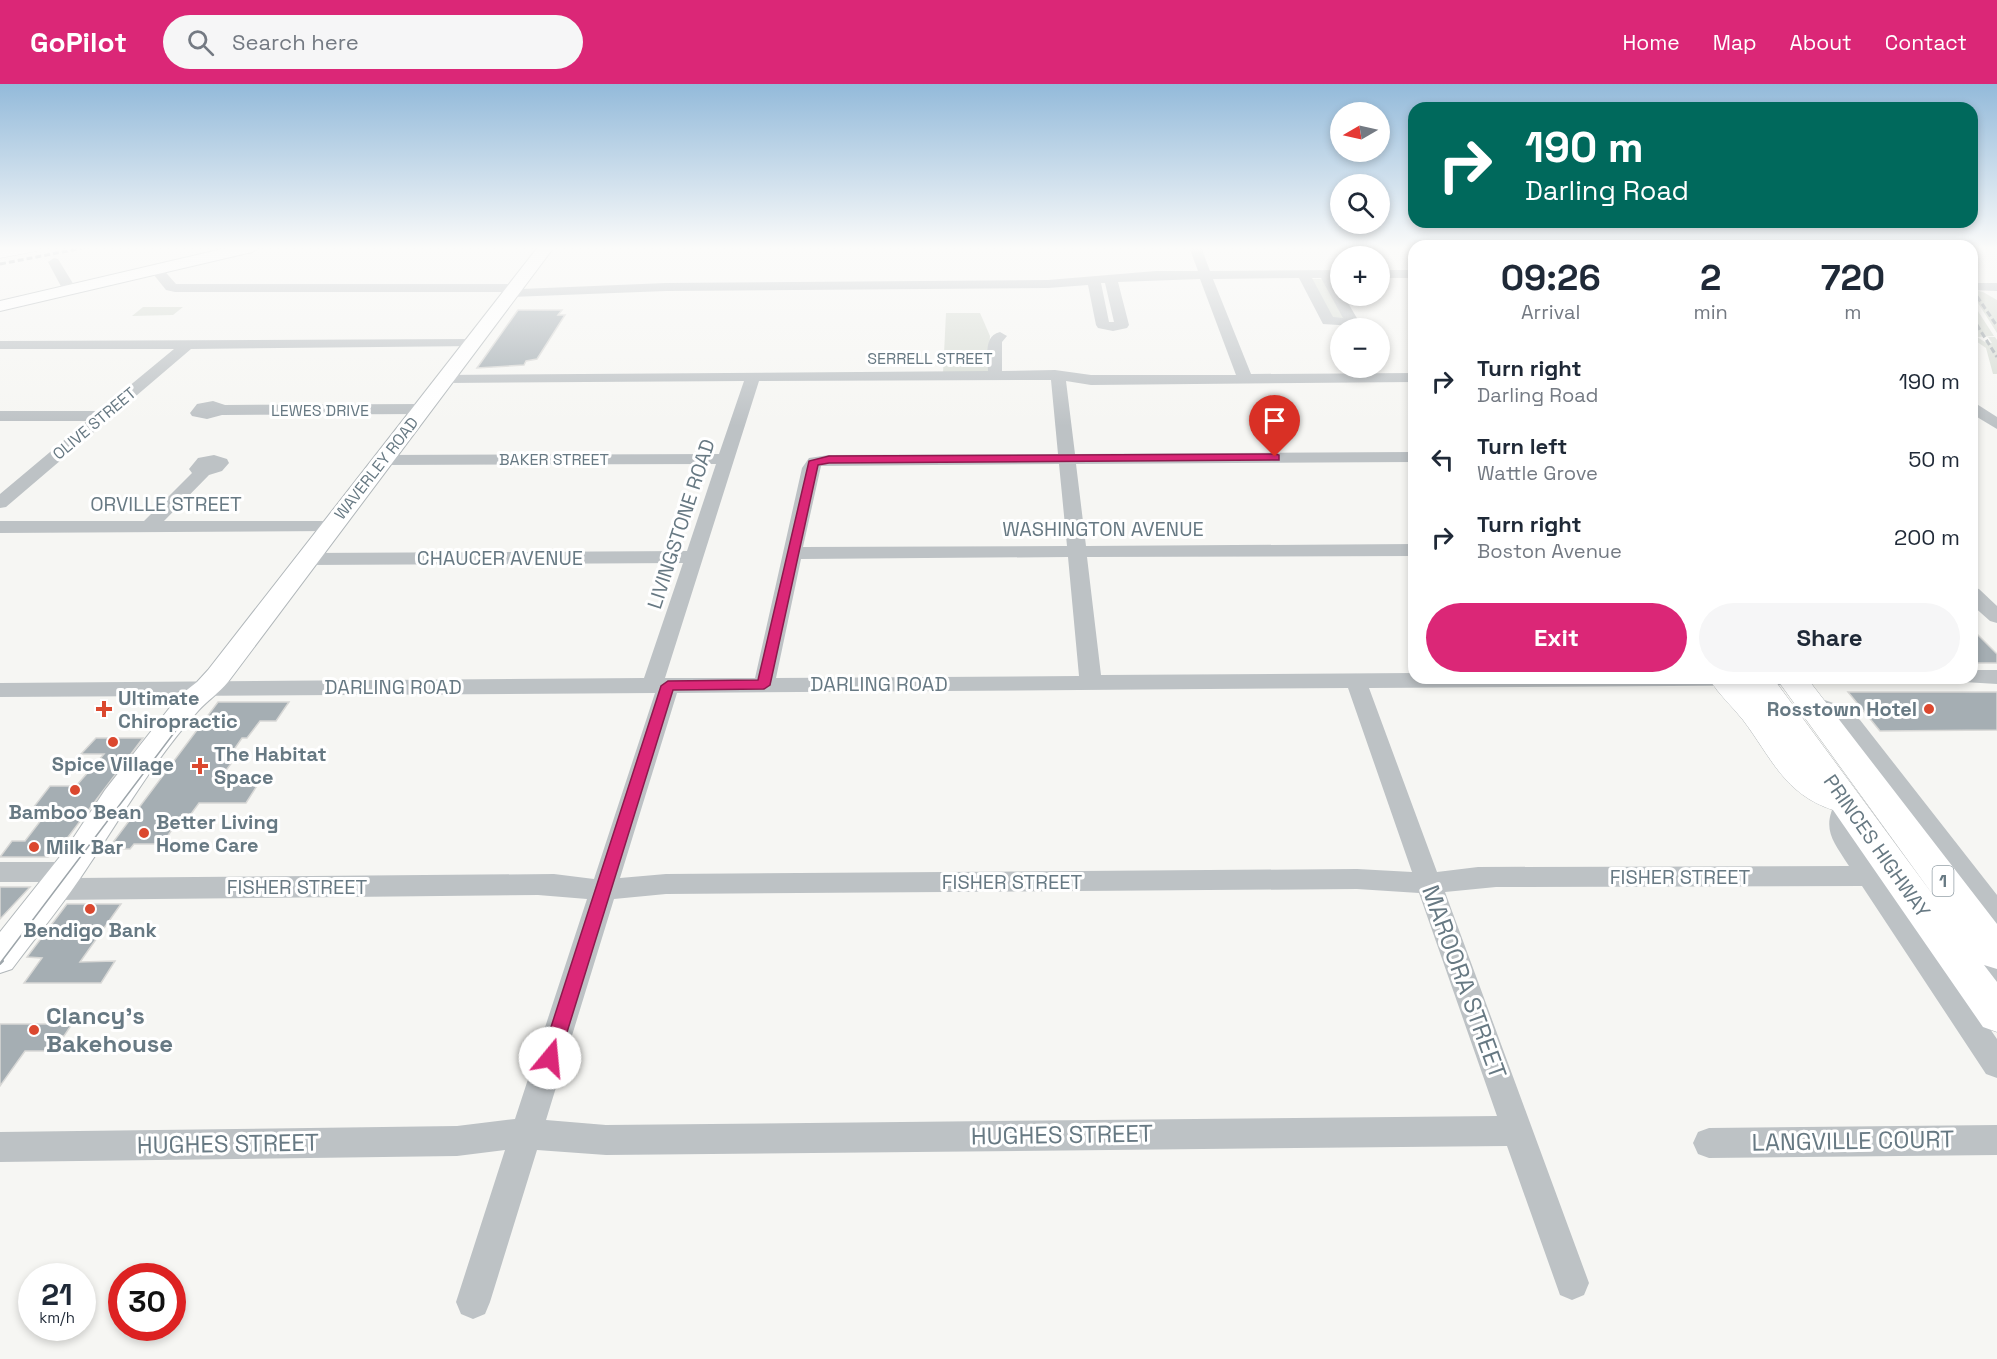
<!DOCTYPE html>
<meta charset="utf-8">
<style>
:root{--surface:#fff;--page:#f6f6f7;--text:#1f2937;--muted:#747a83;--accent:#db2777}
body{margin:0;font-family:"Space Grotesk",sans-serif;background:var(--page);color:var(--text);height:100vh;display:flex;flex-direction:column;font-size:22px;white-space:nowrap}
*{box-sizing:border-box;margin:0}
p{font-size:20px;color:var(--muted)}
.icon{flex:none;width:33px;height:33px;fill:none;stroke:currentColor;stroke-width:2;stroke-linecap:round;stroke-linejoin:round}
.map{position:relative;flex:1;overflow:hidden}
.details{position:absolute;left:1408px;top:156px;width:570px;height:444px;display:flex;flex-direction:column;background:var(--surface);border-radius:18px;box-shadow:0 3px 9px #0003}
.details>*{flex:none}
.top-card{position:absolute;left:1408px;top:18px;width:570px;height:126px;border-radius:18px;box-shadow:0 3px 9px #0003;background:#00695c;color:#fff;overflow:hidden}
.needle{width:39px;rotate:261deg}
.tools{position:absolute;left:1330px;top:18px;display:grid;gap:12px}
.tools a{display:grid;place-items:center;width:60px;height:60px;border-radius:50%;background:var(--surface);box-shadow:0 3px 9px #0003;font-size:30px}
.speed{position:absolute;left:18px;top:1179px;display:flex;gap:12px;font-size:30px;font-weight:700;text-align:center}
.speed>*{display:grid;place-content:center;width:78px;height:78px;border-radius:50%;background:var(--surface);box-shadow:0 3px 9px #0003;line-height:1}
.speed small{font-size:15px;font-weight:400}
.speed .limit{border:9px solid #d22;background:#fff;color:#111}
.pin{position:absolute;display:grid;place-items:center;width:51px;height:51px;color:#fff;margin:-62px -26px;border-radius:50% 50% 50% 0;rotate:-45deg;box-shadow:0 0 6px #0007}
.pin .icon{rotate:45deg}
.me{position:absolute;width:66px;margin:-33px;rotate:17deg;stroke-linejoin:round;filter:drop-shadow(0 0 4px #0008)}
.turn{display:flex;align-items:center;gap:21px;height:126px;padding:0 18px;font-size:27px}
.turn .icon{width:78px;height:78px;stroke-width:2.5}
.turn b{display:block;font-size:42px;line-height:51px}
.eta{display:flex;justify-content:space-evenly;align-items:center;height:102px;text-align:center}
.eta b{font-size:36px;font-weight:800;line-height:42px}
.button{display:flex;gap:12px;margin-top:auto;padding:12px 18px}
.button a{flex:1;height:69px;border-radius:36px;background:var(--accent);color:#fff;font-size:24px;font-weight:800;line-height:69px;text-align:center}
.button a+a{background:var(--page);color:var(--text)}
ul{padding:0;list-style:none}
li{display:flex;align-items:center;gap:18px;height:78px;padding:0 18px}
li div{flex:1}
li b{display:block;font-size:22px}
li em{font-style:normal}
header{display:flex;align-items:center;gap:36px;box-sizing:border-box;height:84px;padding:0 30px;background:var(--accent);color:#fff}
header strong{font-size:28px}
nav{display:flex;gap:33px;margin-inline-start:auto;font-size:21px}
.search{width:420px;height:54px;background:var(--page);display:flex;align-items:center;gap:15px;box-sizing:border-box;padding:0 21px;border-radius:33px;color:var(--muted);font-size:22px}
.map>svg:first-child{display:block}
.green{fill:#d6dbd3}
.building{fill:#a5aeb3;stroke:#d8d8d6;stroke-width:1.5}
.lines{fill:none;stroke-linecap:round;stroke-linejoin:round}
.major-casing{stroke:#b1b7ba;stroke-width:2}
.highway-casing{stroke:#b1b6b8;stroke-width:1}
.minor{fill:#bdc2c5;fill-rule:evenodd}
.major{fill:#fff;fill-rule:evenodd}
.highway{fill:#fff;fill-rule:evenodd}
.tram-far1{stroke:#9da5aa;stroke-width:1.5}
.tram{stroke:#9da5aa;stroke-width:2}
.rail{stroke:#9da5aa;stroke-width:3;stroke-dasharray:6 3;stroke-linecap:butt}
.route{fill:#db2777;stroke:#8e194d;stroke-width:1.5}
.poi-dot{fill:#db482f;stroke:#fff;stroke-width:2}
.labels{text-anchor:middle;stroke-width:6;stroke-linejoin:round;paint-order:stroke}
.far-street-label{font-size:16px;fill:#677983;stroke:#fff}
.shield{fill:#fff;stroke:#95a1a8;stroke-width:1.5}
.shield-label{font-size:18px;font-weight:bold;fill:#677983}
.street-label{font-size:20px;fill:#677983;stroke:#fff}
.poi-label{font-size:20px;font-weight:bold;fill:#677983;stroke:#fff;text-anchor:start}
.near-street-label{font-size:24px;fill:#677983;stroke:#fff}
.near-poi-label{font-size:24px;font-weight:bold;fill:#677983;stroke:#fff;text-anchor:start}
</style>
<header>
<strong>GoPilot</strong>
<div class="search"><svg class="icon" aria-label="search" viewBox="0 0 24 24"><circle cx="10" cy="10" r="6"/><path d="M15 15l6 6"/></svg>Search here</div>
<nav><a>Home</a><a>Map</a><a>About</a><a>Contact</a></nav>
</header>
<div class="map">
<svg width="1997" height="1275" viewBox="0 0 1997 1275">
<rect width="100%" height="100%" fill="#f6f6f3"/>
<!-- green -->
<g class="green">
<polygon points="1309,195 1324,195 1346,234 1334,237"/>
<polygon points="1972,202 1978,207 1983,208 1997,216 1997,249 1973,211"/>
<polygon points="1972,218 1994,252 1977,253 1985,258 1992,259 1988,253 1995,253 1997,256 1997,290 1993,290 1986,264 1973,255"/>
<polygon points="143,223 183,223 173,231 132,232"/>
<polygon points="946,229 980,229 990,252 988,290 943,290"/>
</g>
<!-- building -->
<g class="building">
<polygon points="518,226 562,226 558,231 565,231 537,275 526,277 524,281 477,284"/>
<polygon points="1972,545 1997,570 1997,579 1972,579"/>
<polygon points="1848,608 1997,608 1997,646 1880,647"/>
<polygon points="218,618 289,618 276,637 260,637 247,654 242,654 226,677 233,677 218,697 260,697 246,719 199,719 191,730 183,730 162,760 134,760 130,765 108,765"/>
<polygon points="96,654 143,654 56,769 48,773 0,773 12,757 25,757 45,731 38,731 45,723 33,724 50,702 76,702 104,670 81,670"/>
<polygon points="0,803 30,803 0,835"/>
<polygon points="67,820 121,820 80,878 115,877 101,899 24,899 42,874 27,873"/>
<polygon points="0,940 72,940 64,952 58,952 47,967 25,967 0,1002"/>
</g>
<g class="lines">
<defs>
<g id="major">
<polygon points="231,163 260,163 252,168 0,227 0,217"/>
<path d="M 538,163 L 554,163 L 228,598 C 219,609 207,617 198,627 C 156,673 124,729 89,781 C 66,817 38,850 12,885 L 0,889 L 0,848 L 66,765 L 105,706 L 156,641 L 179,612 L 197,598 L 208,586 Z"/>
</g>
<g id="highway">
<polygon points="40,163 37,167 0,174 0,164"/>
<path d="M 1711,594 L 1740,594 L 1745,599 L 1742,594 L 1773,594 L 1936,815 L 1776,594 L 1807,594 L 1997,840 L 1997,885 L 1984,881 L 1997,898 L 1997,948 L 1983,943 L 1833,726 C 1784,710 1771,673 1743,636 C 1732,622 1719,611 1710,596 Z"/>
</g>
</defs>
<!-- major casing -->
<use href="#major" class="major-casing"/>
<!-- highway casing -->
<use href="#highway" class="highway-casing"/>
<!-- minor -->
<g class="minor">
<path d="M 1189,163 L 1201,163 L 1210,187 L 1341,186 L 1341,194 L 1334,194 L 1341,207 L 1341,212 L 1344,212 L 1358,236 L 1354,242 L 1323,240 L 1299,194 L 1213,195 L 1251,290 L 1414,289 L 1414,298 L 1091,301 L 1066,297 L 1075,370 L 1414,368 L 1414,378 L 1076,380 L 1086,462 L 1414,460 L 1414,472 L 1087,473 L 1101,591 L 1414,589 L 1414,594 L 1812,594 L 1809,599 L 1801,601 L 1369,604 L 1437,788 L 1478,783 L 1849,782 C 1831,754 1821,744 1838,713 L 1847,710 L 1856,713 L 1859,719 L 1853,733 L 1853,748 L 1948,884 L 1950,880 L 1960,876 L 1997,876 L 1997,900 L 1958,899 L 1997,955 L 1997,994 L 1986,990 L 1862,802 L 1496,803 L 1445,808 L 1589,1199 L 1584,1211 L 1572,1216 L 1560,1211 L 1507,1062 L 606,1071 L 537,1066 L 490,1218 L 485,1230 L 473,1235 L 461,1230 L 456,1218 L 505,1066 L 457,1072 L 0,1078 L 0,1048 L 457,1042 L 515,1035 L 587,815 L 538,811 L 53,816 L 44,812 L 40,805 L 43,798 L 0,798 L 0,778 L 66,778 L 75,781 L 79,788 L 76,794 L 554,790 L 594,795 L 655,609 L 0,613 L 0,599 L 644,594 L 683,479 L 306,481 L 299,479 L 296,475 L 299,471 L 306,469 L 687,467 L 716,380 L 382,381 L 376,380 L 374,376 L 376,372 L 382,371 L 719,370 L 744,297 L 445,299 L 440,297 L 437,294 L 440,291 L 988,287 C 988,273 983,252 1000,248 L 1007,252 L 1002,258 L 1002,287 L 1055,286 L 1091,291 L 1236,291 L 1200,195 L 1118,198 L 1129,241 L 1127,244 L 1113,247 L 1098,244 L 1096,241 L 1088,201 L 1048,204 L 666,207 L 511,213 L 506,212 L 505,208 L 175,208 L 166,206 L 150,186 L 151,183 L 161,183 L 176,200 L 515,200 L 520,201 L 521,205 L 666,199 L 1048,196 L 1156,187 L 1198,187 ZM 1312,194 L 1321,194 L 1343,234 L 1333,233 ZM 1101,199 L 1105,199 L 1114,238 L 1109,238 ZM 1051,296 L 1058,370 L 829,371 L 809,374 L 802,384 L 755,594 L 665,594 L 759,297 ZM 1059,380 L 1067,462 L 803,463 L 821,382 ZM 1068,473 L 1079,592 L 776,594 L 801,475 ZM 1348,604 L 1412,788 L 1357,785 L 666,790 L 620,794 L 677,609 ZM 1357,805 L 1419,809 L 1497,1032 L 606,1041 L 546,1036 L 614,815 L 666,810 Z"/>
<polygon points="54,174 58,175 77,206 75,209 65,209 63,206 48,178"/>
<rect x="1380" y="186" width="34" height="8"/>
<polygon points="1977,199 1997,199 1997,207 1972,206 1972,200"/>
<polygon points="473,255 478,256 480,259 478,262 191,265 6,423 0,424 0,410 87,337 0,337 0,327 99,327 174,265 0,265 0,257"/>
<polygon points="213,317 225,321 422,320 430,325 422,330 222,331 207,335 192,332 190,329 197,320"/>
<polygon points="1972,317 1997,333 1997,345 1972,330"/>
<polygon points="214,371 227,375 229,379 222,387 209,391 164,437 332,437 338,438 341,442 338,446 332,447 0,449 0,437 144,437 192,389 189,385 198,374"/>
<polygon points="1972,503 1979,505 1997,522 1997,539 1990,537 1972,521"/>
<polygon points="1972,586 1997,586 1997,600 1964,598 1962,594 1972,594"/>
<polygon points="1810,611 1842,622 1860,636 1997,811 1997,842 1988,839 1844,648 1826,632 1802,624 1799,619 1802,614"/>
<polygon points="1997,1041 1997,1071 1709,1074 1698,1070 1693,1059 1698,1048 1709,1044"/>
</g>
<!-- major -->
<use href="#major" class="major"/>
<!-- highway -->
<use href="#highway" class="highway"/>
<!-- tram-far1 -->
<polyline class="tram-far1" points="1,878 183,637"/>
<!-- tram -->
<polyline class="tram" points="0,880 3,877"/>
<!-- rail -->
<g class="rail">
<polyline points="0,180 88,163"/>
<polyline points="1972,205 1997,242"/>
<polyline points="1972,233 1997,273"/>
</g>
</g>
<!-- sky -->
<linearGradient id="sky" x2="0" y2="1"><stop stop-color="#93bada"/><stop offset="0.48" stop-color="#fbfbfa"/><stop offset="1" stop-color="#fbfbfa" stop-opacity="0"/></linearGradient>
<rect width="1997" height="342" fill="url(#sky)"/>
<!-- route -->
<polygon class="route" points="1275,370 1279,371 1279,376 829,379 818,381 770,601 764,605 673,606 559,974 557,979 550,982 544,979 541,974 661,602 668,597 758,596 809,377 829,372"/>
<!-- markers -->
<g class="poi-dot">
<path d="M101 616h6v6h6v6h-6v6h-6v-6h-6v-6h6z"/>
<circle cx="1929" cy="625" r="6"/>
<circle cx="113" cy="658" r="6"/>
<path d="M197 673h6v6h6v6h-6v6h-6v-6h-6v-6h6z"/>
<circle cx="75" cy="706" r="6"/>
<circle cx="144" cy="749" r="6"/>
<circle cx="34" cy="763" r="6"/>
<circle cx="90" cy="825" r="6"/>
<circle cx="34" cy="946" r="6"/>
</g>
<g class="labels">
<!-- far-street labels -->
<g class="far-street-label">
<text x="930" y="280">SERRELL STREET</text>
<text x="320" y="332">LEWES DRIVE</text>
<text transform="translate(94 339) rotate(-40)" y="6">OLIVE STREET</text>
<text x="554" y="381">BAKER STREET</text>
<text transform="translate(376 384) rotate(-52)" y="6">WAVERLEY ROAD</text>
</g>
<!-- shield labels -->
<rect class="shield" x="1932.5" y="782" width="21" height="30" rx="4.5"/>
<g class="shield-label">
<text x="1943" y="803">1</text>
</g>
<!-- street labels -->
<g class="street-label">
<text x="166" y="427">ORVILLE STREET</text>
<text transform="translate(681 440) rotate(-72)" y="7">LIVINGSTONE ROAD</text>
<text x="1103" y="452">WASHINGTON AVENUE</text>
<text x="500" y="481">CHAUCER AVENUE</text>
<text x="879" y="607">DARLING ROAD</text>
<text x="393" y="610">DARLING ROAD</text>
<text transform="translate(1877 762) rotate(55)" y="7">PRINCES HIGHWAY</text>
<text x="1680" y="800">FISHER STREET</text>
<text x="1012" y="805">FISHER STREET</text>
<text x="297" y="810">FISHER STREET</text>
</g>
<!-- poi labels -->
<g class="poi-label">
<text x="118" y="621">Ultimate<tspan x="118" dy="23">Chiropractic</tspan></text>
<text x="1917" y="632" text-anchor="end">Rosstown Hotel</text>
<text x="214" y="677">The Habitat<tspan x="214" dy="23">Space</tspan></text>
<text x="113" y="687" text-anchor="middle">Spice Village</text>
<text x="75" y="735" text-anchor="middle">Bamboo Bean</text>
<text x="156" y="745">Better Living<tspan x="156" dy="23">Home Care</tspan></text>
<text x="46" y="770">Milk Bar</text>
<text x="90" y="853" text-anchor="middle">Bendigo Bank</text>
</g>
<!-- near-street labels -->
<g class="near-street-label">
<text transform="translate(1464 898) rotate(70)" y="8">MAROORA STREET</text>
<text transform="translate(1062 1051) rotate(-1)" y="8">HUGHES STREET</text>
<text transform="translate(1853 1057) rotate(-1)" y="8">LANGVILLE COURT</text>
<text transform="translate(228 1060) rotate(-1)" y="8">HUGHES STREET</text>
</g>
<!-- near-poi labels -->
<g class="near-poi-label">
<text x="46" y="940">Clancy's<tspan x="46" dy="28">Bakehouse</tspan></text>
</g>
</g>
</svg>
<div class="tools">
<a><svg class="needle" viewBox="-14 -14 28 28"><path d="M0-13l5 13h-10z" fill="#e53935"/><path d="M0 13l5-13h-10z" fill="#747a83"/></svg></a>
<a><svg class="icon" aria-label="search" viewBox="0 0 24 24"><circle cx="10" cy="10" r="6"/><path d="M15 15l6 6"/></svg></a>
<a>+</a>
<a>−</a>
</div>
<div class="speed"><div>21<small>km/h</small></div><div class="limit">30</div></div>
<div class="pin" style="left:1275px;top:373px;background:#d93025"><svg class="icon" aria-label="arrive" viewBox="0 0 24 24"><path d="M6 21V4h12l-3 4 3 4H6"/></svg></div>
<svg class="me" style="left:550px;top:974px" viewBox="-20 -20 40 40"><circle r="19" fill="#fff"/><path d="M0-13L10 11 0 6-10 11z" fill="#db2777"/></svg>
<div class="top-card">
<div class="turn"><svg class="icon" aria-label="right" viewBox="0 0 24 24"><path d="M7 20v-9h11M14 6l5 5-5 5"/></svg><div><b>190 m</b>Darling Road</div></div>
</div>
<section class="details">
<div class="eta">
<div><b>09:26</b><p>Arrival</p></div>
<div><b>2</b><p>min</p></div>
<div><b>720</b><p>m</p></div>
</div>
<ul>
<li><svg class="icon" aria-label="right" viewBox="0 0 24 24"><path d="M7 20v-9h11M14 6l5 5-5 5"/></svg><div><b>Turn right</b><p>Darling Road</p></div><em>190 m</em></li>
<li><svg class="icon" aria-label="left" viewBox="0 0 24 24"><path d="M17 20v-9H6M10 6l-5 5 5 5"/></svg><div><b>Turn left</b><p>Wattle Grove</p></div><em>50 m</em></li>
<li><svg class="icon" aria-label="right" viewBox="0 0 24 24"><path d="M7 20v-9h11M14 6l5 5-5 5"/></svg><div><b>Turn right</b><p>Boston Avenue</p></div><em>200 m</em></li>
</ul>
<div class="button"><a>Exit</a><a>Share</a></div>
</section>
</div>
